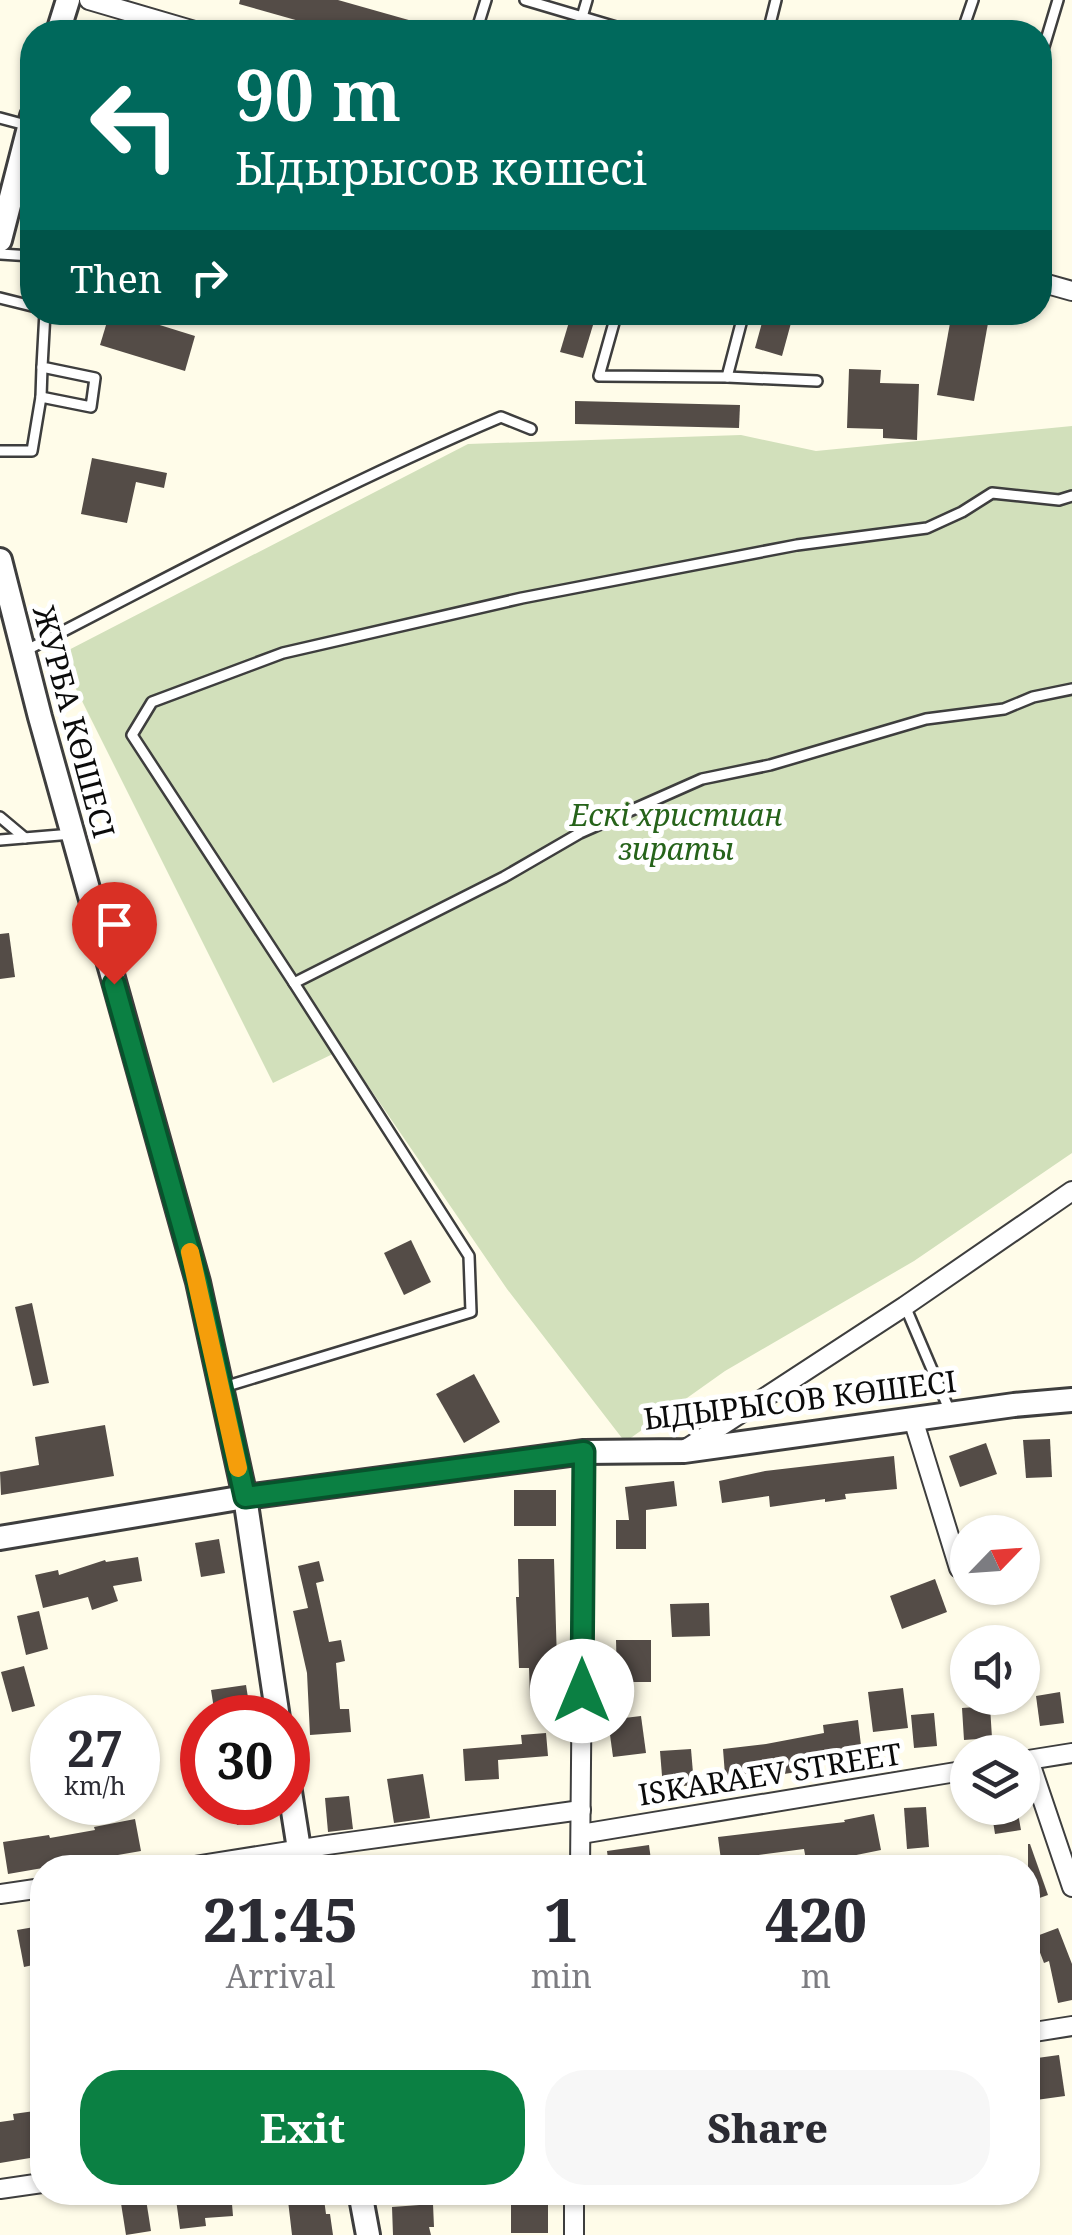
<!DOCTYPE html>
<meta charset="utf-8">
<style>
:root{--surface:#fff;--page:#f7f7f7;--text:#2b2b33;--muted:#7c7c81;--accent:#0b8043}
body{margin:0;font-family:"Noto Serif",serif;background:var(--page);color:var(--text);height:100vh;display:flex;flex-direction:column;font-size:38px;white-space:nowrap}
*{box-sizing:border-box;margin:0}
p{font-size:32px;color:var(--muted)}
.icon{flex:none;width:55px;height:55px;fill:none;stroke:currentColor;stroke-width:2;stroke-linecap:round;stroke-linejoin:round}
.map{position:relative;flex:1;overflow:hidden}
.panel{position:absolute;left:30px;top:1855px;width:1010px;height:350px;display:flex;flex-direction:column;background:var(--surface);border-radius:40px;box-shadow:0 2px 8px #0004}
.panel>*{flex:none}
.hud{position:absolute;left:20px;top:20px;width:1032px;height:305px;border-radius:40px;box-shadow:0 2px 8px #0004;background:#00695c;color:#fff;overflow:hidden}
.needle{width:65px;rotate:65deg}
.tools{position:absolute;left:950px;top:1515px;display:grid;gap:20px}
.tools a{display:grid;place-items:center;width:90px;height:90px;border-radius:50%;background:var(--surface);box-shadow:0 2px 8px #0004;font-size:50px}
.speed{position:absolute;left:30px;top:1695px;display:flex;gap:20px;font-size:50px;font-weight:700;text-align:center}
.speed>*{display:grid;place-content:center;width:130px;height:130px;border-radius:50%;background:var(--surface);box-shadow:0 2px 8px #0004;line-height:1}
.speed small{font-size:25px;font-weight:400}
.speed .limit{border:15px solid #d22;background:#fff;color:#111}
.pin{position:absolute;display:grid;place-items:center;width:85px;height:85px;color:#fff;margin:-102px -42px;border-radius:50% 50% 50% 0;rotate:-45deg;box-shadow:0 0 10px #0007}
.pin .icon{rotate:45deg}
.me{position:absolute;width:110px;margin:-55px;rotate:0deg;stroke-linejoin:round;filter:drop-shadow(0 0 8px #0008)}
.turn{display:flex;align-items:center;gap:35px;height:210px;padding:0 50px;font-size:45px}
.turn .icon{width:130px;height:130px;stroke-width:2.5}
.turn b{display:block;font-size:70px;line-height:85px}
.then{display:flex;align-items:center;height:95px;padding:0 50px;background:#0003;gap:20px;font-size:38px}
.eta{display:flex;justify-content:space-evenly;align-items:center;height:170px;text-align:center}
.eta b{font-size:60px;font-weight:800;line-height:70px}
.action{display:flex;gap:20px;margin-top:auto;padding:20px 50px}
.action a{flex:1;height:115px;border-radius:40px;background:var(--accent);color:#fff;font-size:40px;font-weight:800;line-height:115px;text-align:center}
.action a+a{background:var(--page);color:var(--text)}
.map>svg:first-child{display:block}
.cemetery{fill:#d2e0bb}
.building{fill:#544c47}
.lines{fill:none;stroke-linecap:round;stroke-linejoin:round}
.service-casing{stroke:#3e3e3e;stroke-width:14}
.minor-casing{stroke:#3e3e3e;stroke-width:22}
.tertiary-casing{stroke:#3e3e3e;stroke-width:28}
.service{stroke:#fff;stroke-width:9}
.minor{stroke:#fff;stroke-width:18}
.tertiary{stroke:#fff;stroke-width:22}
.route-casing{stroke:#07532c;stroke-width:25}
.route{stroke:#0b8043;stroke-width:18}
.slow{stroke:#f59e0b;stroke-width:18}
.labels{text-anchor:middle;stroke-width:10;stroke-linejoin:round;paint-order:stroke}
.street-label{font-size:30px;fill:#0b0b0b;stroke:#fff}
.park-label{font-size:30px;font-style:italic;fill:#26631a;stroke:#fff}
</style>
<div class="map">
<svg width="1072" height="2235" viewBox="0 0 1072 2235">
<rect width="100%" height="100%" fill="#fffce9"/>
<!-- cemetery -->
<polygon class="cemetery" points="1072,426 1072,1153 914,1261 725,1371 625,1442 507,1289 343,1049 273,1083 59,655 468,444 741,435 816,451"/>
<!-- building -->
<g class="building">
<polygon points="240,0 338,0 437,28 437,32 338,32 239,4"/>
<polygon points="110,312 118,312 195,336 185,371 100,345"/>
<polygon points="572,312 597,312 583,358 560,352"/>
<polygon points="765,312 794,312 782,356 755,348"/>
<polygon points="952,312 990,312 974,401 937,395"/>
<polygon points="849,369 881,370 880,383 919,384 917,440 883,438 883,429 847,428"/>
<polygon points="575,401 740,405 739,428 575,424"/>
<polygon points="92,458 167,473 164,488 136,482 127,523 81,514"/>
<polygon points="9,933 15,977 0,979 0,934"/>
<polygon points="411,1240 431,1282 404,1295 384,1253"/>
<polygon points="32,1303 49,1383 33,1386 15,1307"/>
<polygon points="474,1374 500,1422 464,1443 436,1394"/>
<polygon points="105,1425 114,1476 1,1495 0,1472 39,1465 35,1437"/>
<polygon points="1050,1439 1052,1477 1026,1478 1023,1440"/>
<polygon points="986,1443 997,1474 960,1487 949,1456"/>
<polygon points="894,1456 897,1489 845,1494 846,1499 825,1502 825,1499 770,1507 769,1496 722,1503 719,1481 765,1471"/>
<polygon points="674,1481 677,1506 646,1510 646,1549 616,1549 616,1520 629,1520 625,1487"/>
<rect x="514" y="1490" width="42" height="36"/>
<polygon points="219,1539 225,1573 201,1577 195,1543"/>
<polygon points="138,1557 142,1581 113,1586 118,1601 92,1610 88,1597 43,1608 35,1575 58,1570 59,1575 105,1560 106,1562"/>
<polygon points="518,1559 554,1559 558,1696 530,1697 529,1668 519,1668 516,1597 519,1597"/>
<polygon points="319,1561 324,1581 316,1583 329,1642 341,1640 345,1661 336,1663 340,1709 349,1709 351,1732 310,1735 307,1673 293,1611 308,1608 298,1566"/>
<polygon points="935,1579 947,1612 902,1629 890,1596"/>
<polygon points="709,1603 710,1636 672,1637 670,1604"/>
<polygon points="39,1611 48,1649 26,1655 17,1616"/>
<polygon points="616,1640 651,1640 651,1682 617,1682"/>
<polygon points="24,1666 35,1706 12,1712 1,1672"/>
<polygon points="246,1685 250,1710 215,1715 211,1690"/>
<polygon points="903,1688 908,1728 873,1732 868,1692"/>
<polygon points="1060,1692 1064,1723 1040,1726 1036,1696"/>
<polygon points="990,1706 992,1738 964,1740 962,1708"/>
<polygon points="934,1713 937,1746 914,1748 911,1715"/>
<polygon points="641,1716 646,1753 613,1757 608,1720"/>
<polygon points="858,1720 862,1754 807,1760 809,1770 784,1774 783,1771 725,1775 723,1749 766,1744 824,1733 823,1725"/>
<polygon points="546,1733 548,1756 498,1760 499,1779 465,1781 463,1749 522,1744 521,1735"/>
<polygon points="691,1749 694,1785 663,1788 660,1751"/>
<polygon points="423,1774 430,1818 394,1823 387,1779"/>
<polygon points="349,1796 353,1829 328,1832 325,1798"/>
<polygon points="233,1802 265,1802 268,1820 237,1825"/>
<polygon points="926,1807 929,1847 907,1849 904,1808"/>
<polygon points="991,1808 1017,1808 1021,1830 995,1834"/>
<polygon points="874,1814 881,1850 807,1865 804,1849 721,1860 718,1837 845,1822 844,1820"/>
<polygon points="135,1819 141,1851 8,1874 3,1842 49,1835 50,1838 95,1830 94,1827"/>
<polygon points="1028,1844 1030,1844 1048,1895 1028,1902"/>
<polygon points="649,1845 652,1868 609,1868 607,1851"/>
<polygon points="40,1926 42,1963 24,1967 17,1930"/>
<polygon points="1058,1928 1072,1964 1072,2000 1058,2003 1049,1961 1044,1963 1034,1937"/>
<polygon points="1059,2055 1065,2096 1036,2100 1030,2059"/>
<polygon points="42,2110 42,2156 0,2163 0,2122 14,2120 13,2114"/>
<polygon points="175,2192 231,2192 233,2216 205,2218 206,2226 180,2229"/>
<polygon points="287,2192 323,2192 326,2214 330,2214 333,2235 292,2235"/>
<polygon points="145,2193 151,2231 126,2235 120,2197"/>
<rect x="511" y="2197" width="37" height="36"/>
<polygon points="433,2204 434,2227 429,2227 431,2235 393,2235 392,2207"/>
</g>
<g class="lines">
<defs>
<g id="service">
<polyline points="525,0 633,32"/>
<polyline points="582,17 587,0"/>
<polyline points="476,32 486,0"/>
<polyline points="768,32 776,0"/>
<polyline points="962,32 973,0"/>
<polyline points="1040,60 1058,0"/>
<polyline points="0,118 26,125"/>
<polyline points="0,254 32,256"/>
<polyline points="0,298 32,306"/>
<polyline points="617,312 599,376 727,377 817,381"/>
<polyline points="727,377 744,312"/>
<polyline points="41,397 42,367"/>
<polyline points="0,451 32,451 41,397 91,407 95,378 42,367 45,312"/>
<path d="M 25,651 C 182,570 338,486 501,417 L 531,429"/>
<polyline points="0,817 25,838"/>
<polyline points="0,840 72,834"/>
<polyline points="294,983 132,735 152,702 283,653 522,598 797,545 927,528 962,512 992,493 1059,500 1072,496"/>
<polyline points="905,1306 951,1414"/>
<polyline points="224,1387 471,1312 469,1256 294,983 504,877 580,833 702,779 770,765 926,719 1004,709 1033,697 1072,689"/>
</g>
<g id="minor">
<polyline points="89,0 198,32"/>
<polyline points="1040,282 1072,291"/>
<polyline points="913,1419 959,1568"/>
<polyline points="686,1449 905,1306 1072,1191"/>
<polyline points="1029,1760 1072,1887"/>
<polyline points="1022,1761 1072,1753"/>
<polyline points="581,1834 968,1770"/>
<polyline points="182,1868 327,1845 581,1810"/>
<polyline points="580,1868 584,1452"/>
<polyline points="0,1894 42,1888"/>
<polyline points="1028,2033 1072,2026"/>
<polyline points="0,2189 42,2183"/>
<polyline points="574,2235 574,2192"/>
</g>
<g id="tertiary">
<polyline points="58,32 68,0"/>
<polyline points="0,240 32,116"/>
<polyline points="0,560 40,717 198,1282 245,1497 278,1718"/>
<polyline points="0,1538 245,1497 584,1452 684,1451 1014,1405 1072,1400"/>
<polyline points="288,1779 302,1868"/>
<polyline points="360,2192 368,2235"/>
</g>
</defs>
<!-- service casing -->
<use href="#service" class="service-casing"/>
<!-- minor casing -->
<use href="#minor" class="minor-casing"/>
<!-- tertiary casing -->
<use href="#tertiary" class="tertiary-casing"/>
<!-- service -->
<use href="#service" class="service"/>
<!-- minor -->
<use href="#minor" class="minor"/>
<!-- tertiary -->
<use href="#tertiary" class="tertiary"/>
</g>
<g class="lines">
<defs>
<polyline id="route" points="114,984 198,1282 245,1497 584,1452 582,1691"/>
</defs>
<!-- route casing -->
<use href="#route" class="route-casing"/>
<!-- route -->
<use href="#route" class="route"/>
<!-- slow -->
<polyline class="slow" points="190,1252 238,1468"/>
</g>
<g class="labels">
<!-- street labels -->
<g class="street-label">
<text transform="translate(73 722) rotate(75)" y="10">ЖУРБА КӨШЕСІ</text>
<text transform="translate(800 1401) rotate(-7)" y="10">ЫДЫРЫСОВ КӨШЕСІ</text>
<text transform="translate(770 1775) rotate(-9)" y="10">ISKARAEV STREET</text>
</g>
<!-- park labels -->
<g class="park-label">
<text x="676" y="826">Ескі христиан<tspan x="676" dy="34">зираты</tspan></text>
</g>
</g>
</svg>
<div class="tools">
<a><svg class="needle" viewBox="-14 -14 28 28"><path d="M0-13l5 13h-10z" fill="#e53935"/><path d="M0 13l5-13h-10z" fill="#7c7c81"/></svg></a>
<a><svg class="icon" aria-label="sound" viewBox="0 0 24 24"><path d="M4 9h4l5-4v14l-5-4H4zM17 9q2 3 0 6"/></svg></a>
<a><svg class="icon" aria-label="layers" viewBox="0 0 24 24"><path d="M12 4l9 5-9 5-9-5zM3 14l9 5 9-5"/></svg></a>
</div>
<div class="speed"><div>27<small>km/h</small></div><div class="limit">30</div></div>
<div class="pin" style="left:114px;top:984px;background:#d93025"><svg class="icon" aria-label="arrive" viewBox="0 0 24 24"><path d="M6 21V4h12l-3 4 3 4H6"/></svg></div>
<svg class="me" style="left:582px;top:1691px" viewBox="-20 -20 40 40"><circle r="19" fill="#fff"/><path d="M0-13L10 11 0 6-10 11z" fill="#0b8043"/></svg>
<div class="hud">
<div class="turn"><svg class="icon" aria-label="left" viewBox="0 0 24 24"><path d="M17 20v-9H6M10 6l-5 5 5 5"/></svg><div><b>90 m</b>Ыдырысов көшесі</div></div>
<div class="then">Then<svg class="icon" aria-label="right" viewBox="0 0 24 24"><path d="M7 20v-9h11M14 6l5 5-5 5"/></svg></div>
</div>
<section class="panel">
<div class="eta">
<div><b>21:45</b><p>Arrival</p></div>
<div><b>1</b><p>min</p></div>
<div><b>420</b><p>m</p></div>
</div>
<div class="action"><a>Exit</a><a>Share</a></div>
</section>
</div>
